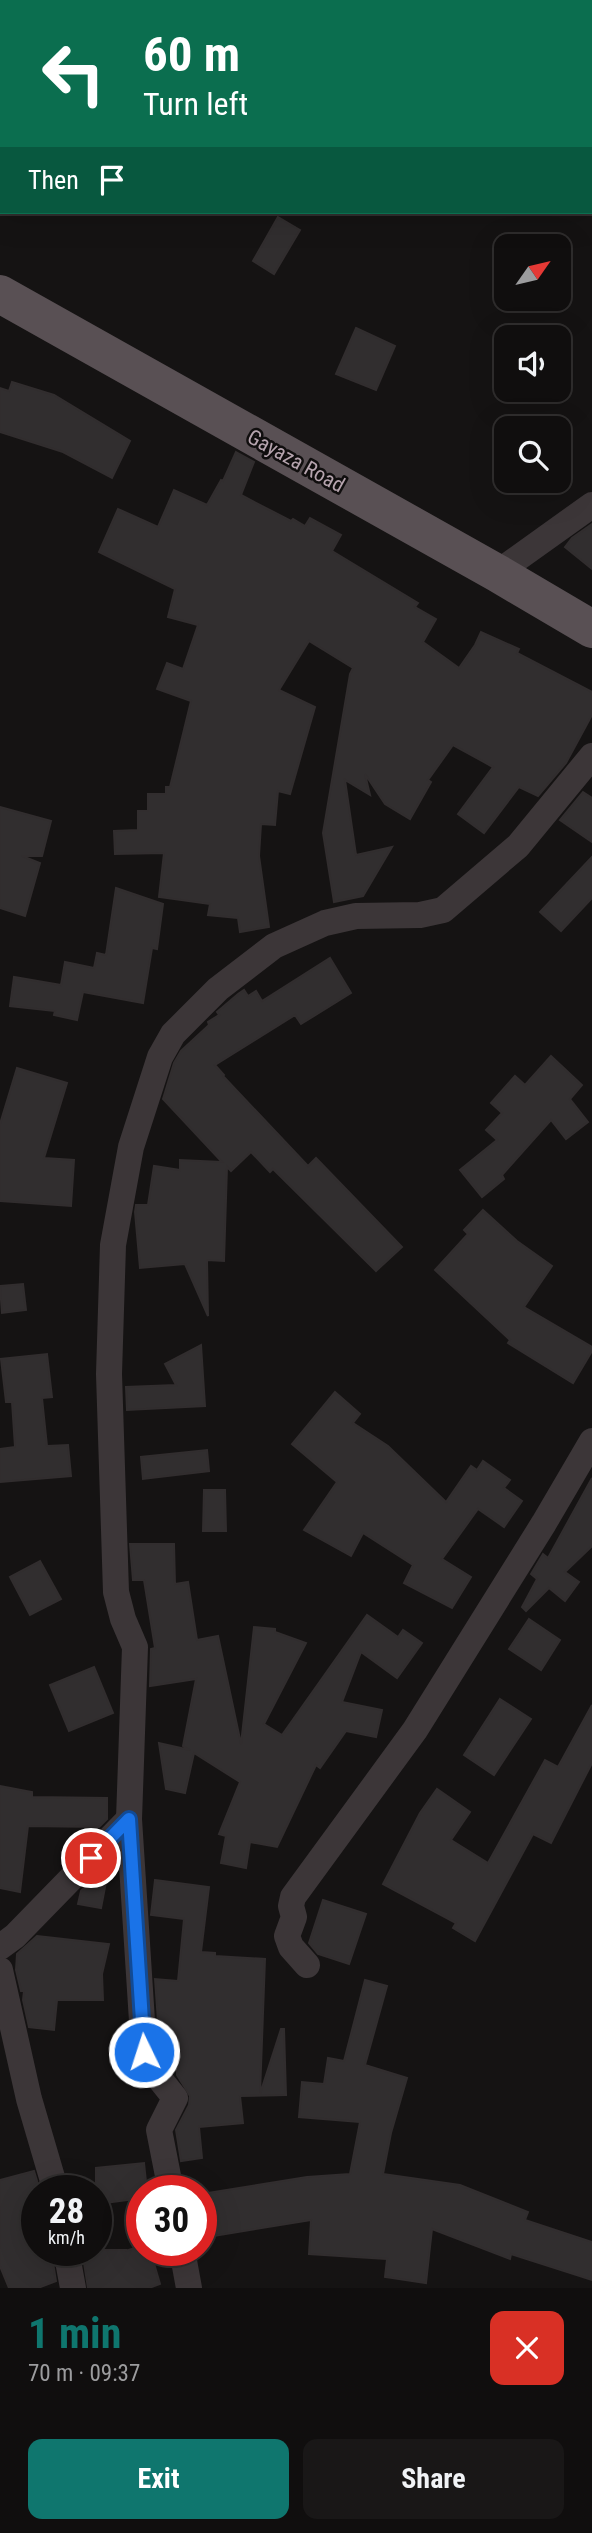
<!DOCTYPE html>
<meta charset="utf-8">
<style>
:root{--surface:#100e0e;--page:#191717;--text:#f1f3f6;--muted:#9c9c9e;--line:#302e2e;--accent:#0f766e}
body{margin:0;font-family:"Roboto Condensed",sans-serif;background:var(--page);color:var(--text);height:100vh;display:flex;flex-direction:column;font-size:26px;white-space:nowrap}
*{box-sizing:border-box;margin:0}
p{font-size:23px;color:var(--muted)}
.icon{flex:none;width:38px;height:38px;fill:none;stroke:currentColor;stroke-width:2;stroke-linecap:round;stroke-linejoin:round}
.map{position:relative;height:2288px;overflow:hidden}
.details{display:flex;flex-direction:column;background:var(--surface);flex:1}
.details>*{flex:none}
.top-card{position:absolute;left:0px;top:0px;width:593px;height:214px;box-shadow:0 7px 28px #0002,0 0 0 2px var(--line);background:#0b6e4f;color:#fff;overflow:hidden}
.needle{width:46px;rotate:56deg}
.buttons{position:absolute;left:494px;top:234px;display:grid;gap:14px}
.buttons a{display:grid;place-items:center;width:77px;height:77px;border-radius:14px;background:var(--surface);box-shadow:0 7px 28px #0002,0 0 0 2px var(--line);font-size:35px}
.speed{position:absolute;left:21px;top:2175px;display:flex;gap:14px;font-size:35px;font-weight:700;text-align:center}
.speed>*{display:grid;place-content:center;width:91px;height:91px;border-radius:50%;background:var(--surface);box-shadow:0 7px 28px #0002,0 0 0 2px var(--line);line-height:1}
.speed small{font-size:18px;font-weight:400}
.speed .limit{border:10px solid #d22;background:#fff;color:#111}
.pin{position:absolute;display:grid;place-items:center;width:60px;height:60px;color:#fff;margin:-30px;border:4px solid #fff;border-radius:50%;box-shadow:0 2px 7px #0007}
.me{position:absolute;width:77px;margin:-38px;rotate:356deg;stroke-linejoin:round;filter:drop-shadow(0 0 5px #0008)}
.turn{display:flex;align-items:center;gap:24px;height:147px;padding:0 28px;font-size:32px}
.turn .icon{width:91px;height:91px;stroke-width:2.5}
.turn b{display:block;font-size:49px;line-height:60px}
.then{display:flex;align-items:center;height:66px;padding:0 28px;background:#0003;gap:14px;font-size:26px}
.round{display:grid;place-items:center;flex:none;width:74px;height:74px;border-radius:14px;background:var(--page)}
.headline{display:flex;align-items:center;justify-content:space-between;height:119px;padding:0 28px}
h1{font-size:42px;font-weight:700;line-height:52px;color:var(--accent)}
.cta{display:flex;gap:14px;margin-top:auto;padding:14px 28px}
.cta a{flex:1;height:80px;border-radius:14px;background:var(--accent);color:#fff;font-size:28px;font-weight:700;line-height:80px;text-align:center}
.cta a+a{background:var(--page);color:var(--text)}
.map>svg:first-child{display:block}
.building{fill:#312e2f;stroke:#312d2e;stroke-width:2}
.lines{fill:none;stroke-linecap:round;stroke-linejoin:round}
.minor{stroke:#3c3638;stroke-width:26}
.primary{stroke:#595054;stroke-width:38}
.route-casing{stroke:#114b97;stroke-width:18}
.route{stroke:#1a73e8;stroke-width:12}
.labels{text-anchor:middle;stroke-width:5;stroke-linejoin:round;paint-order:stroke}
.street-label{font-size:21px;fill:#b6a4ae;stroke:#100e0e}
</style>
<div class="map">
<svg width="592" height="2288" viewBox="0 0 592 2288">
<rect width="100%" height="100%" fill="#151313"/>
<!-- building -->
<g class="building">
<polygon points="278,217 300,230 274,274 253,261"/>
<polygon points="356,328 395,346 376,390 336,374"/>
<polygon points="12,382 54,395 130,441 112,478 63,452 0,432 0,388 9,391"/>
<polygon points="236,452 254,462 241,495 291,521 293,519 305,526 310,518 341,535 332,551 418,603 415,607 436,619 423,642 459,668 475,645 481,632 519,649 517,653 592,692 592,715 566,763 538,796 519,787 484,833 458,814 493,767 453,745 428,780 431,782 410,819 385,804 365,774 370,795 345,780 356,855 392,847 363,896 334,902 323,833 350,674 353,668 309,641 279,690 315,707 290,794 278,791 275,825 261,824 259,856 269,927 240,932 238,918 208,915 210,904 159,897 164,853 115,854 114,831 138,830 138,811 148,811 148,794 166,794 166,787 170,787 191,701 157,689 167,663 183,669 198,625 168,617 175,589 99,552 118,509 158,527 174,490 207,505 221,480 223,481"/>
<polygon points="592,524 592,569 565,547 572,538"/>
<polygon points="583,792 592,798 592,842 560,820"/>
<polygon points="0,807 51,821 42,856 22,856 40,863 25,916 0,908"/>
<polygon points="592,857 592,898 561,931 540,912"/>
<polygon points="116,888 163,904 157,949 152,948 143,1003 83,992 77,1020 54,1015 55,1011 10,1006 14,977 61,985 65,962 94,968 97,953 106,955"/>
<polygon points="330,958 351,993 301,1024 295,1015 215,1065 224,1075 223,1076 308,1166 316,1158 402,1247 376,1271 273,1169 270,1172 251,1152 231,1171 227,1167 224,1261 207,1260 208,1316 185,1264 140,1268 135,1212 136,1205 148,1205 154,1166 180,1170 180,1160 222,1162 163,1099 174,1063 181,1051 209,1025 208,1022 219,1015 217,1012 238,994 244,990 248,996 256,991 262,1001"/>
<polygon points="551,1056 582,1085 570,1099 588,1122 566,1139 551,1120 502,1175 504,1179 482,1197 460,1170 497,1140 486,1130 502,1113 491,1103 515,1076 525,1085"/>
<polygon points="17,1068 67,1083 44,1158 74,1160 71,1206 0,1201 0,1124"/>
<polygon points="483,1210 517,1241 552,1266 524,1307 592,1347 592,1351 573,1383 508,1343 510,1340 435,1270 468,1234 464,1230"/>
<polygon points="23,1284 26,1310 2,1313 0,1286"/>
<polygon points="201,1345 205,1406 127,1410 126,1387 176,1385 165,1364"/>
<polygon points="47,1354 52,1397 42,1398 47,1446 68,1445 71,1476 0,1482 0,1449 15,1447 12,1402 6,1402 1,1359"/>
<polygon points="335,1392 360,1414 353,1423 388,1446 446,1502 471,1466 477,1470 483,1461 510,1480 504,1488 522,1501 504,1527 478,1509 442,1559 471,1577 452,1608 404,1583 413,1565 363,1533 351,1556 304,1530 337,1482 292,1444"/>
<polygon points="207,1450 209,1471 143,1479 141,1457"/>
<polygon points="592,1478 592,1546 565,1572 579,1582 565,1601 549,1588 526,1611 522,1607 537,1579 531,1574 543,1554 548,1558"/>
<polygon points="204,1490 225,1490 226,1531 203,1531"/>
<polygon points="130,1544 174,1544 175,1584 188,1582 197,1640 218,1636 241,1744 254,1627 275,1629 275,1632 306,1643 264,1724 282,1735 367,1615 398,1637 403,1630 422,1643 397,1678 361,1652 342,1702 382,1710 376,1737 346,1731 320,1768 316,1765 277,1847 250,1842 246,1868 221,1863 226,1836 219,1834 240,1782 194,1753 185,1793 166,1789 159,1743 190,1750 183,1746 196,1679 150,1686 151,1649 155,1648 144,1580 133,1580"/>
<polygon points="40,1561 61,1599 30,1615 10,1577"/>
<polygon points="529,1619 560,1640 541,1670 509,1649"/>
<polygon points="94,1667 113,1713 69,1731 50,1685"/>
<polygon points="500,1699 531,1719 494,1775 464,1755"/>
<polygon points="592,1705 592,1763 551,1843 533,1834 475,1941 453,1928 456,1923 383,1884 420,1813 437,1789 470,1812 451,1840 488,1863 545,1760 558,1767"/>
<polygon points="0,1786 32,1792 32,1797 107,1798 107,1819 99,1827 28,1826 20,1892 0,1888"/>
<polygon points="92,1879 106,1882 101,1908 78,1904 81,1891"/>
<polygon points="155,1880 209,1887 201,1952 215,1953 215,1956 265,1959 260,2094 281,2029 284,2029 286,2095 240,2096 243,2123 199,2127 202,2158 181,2161 176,2130 189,2105 190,2096 177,2075 177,2037 159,2035 155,1979 178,1981 184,1919 151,1915"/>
<polygon points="323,1900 366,1914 349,1964 318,1954 309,1943"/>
<polygon points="37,1936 109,1944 102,1974 103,2000 57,2000 54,2030 29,2027 23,2000 24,1991 21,1991 16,1970 17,1954"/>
<polygon points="365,1980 387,1986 365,2065 407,2078 391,2133 383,2174 460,2185 528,2212 525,2220 592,2242 592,2280 511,2254 510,2259 432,2229 426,2283 385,2277 387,2259 309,2254 311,2220 201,2238 201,2194 307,2177 350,2174 360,2122 299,2117 302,2082 324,2084 328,2058 344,2061"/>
<polygon points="144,2163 147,2191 142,2191 142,2198 96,2204 96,2168"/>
<polygon points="34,2171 37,2181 37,2250 51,2250 56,2281 38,2288 9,2288 0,2266 0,2180"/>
<polygon points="142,2246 142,2250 150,2250 160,2284 149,2288 88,2288 82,2250 127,2250 125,2251"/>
</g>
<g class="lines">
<!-- minor -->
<g class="minor">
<polyline points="497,573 592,505"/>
<polyline points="0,1947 15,1936 129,1819"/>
<polyline points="307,1965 291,1947 287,1936 294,1917 291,1906 293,1897 415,1730 544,1523 592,1441"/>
<polyline points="0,1970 29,2099 56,2191"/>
<polyline points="171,2191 159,2130 175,2098 151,2068 144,2052 129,1819 135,1647 123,1619 116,1592 109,1374 113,1245 131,1147 160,1057 173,1034 218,989 274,946 325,923 356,916 420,915 443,910 518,846 592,756"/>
<polyline points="66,2250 73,2288"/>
<polyline points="182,2250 189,2288"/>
</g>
<!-- primary -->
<polyline class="primary" points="0,294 497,573 592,629"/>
</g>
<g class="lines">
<defs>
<polyline id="route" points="91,1858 129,1819 144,2052"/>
</defs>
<!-- route casing -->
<use href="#route" class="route-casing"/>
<!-- route -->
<use href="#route" class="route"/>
</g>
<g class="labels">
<!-- street labels -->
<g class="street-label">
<text transform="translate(296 461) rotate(29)" y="7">Gayaza Road</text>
</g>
</g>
</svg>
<div class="buttons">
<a><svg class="needle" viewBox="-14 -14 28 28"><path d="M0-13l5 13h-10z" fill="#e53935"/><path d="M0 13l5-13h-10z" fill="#9c9c9e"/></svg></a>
<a><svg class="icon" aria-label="sound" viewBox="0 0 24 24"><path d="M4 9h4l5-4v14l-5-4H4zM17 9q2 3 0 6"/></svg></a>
<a><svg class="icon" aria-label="search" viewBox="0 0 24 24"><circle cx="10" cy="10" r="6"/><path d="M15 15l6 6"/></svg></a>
</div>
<div class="speed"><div>28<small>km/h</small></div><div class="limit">30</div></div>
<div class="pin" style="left:91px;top:1858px;background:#d93025"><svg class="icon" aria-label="arrive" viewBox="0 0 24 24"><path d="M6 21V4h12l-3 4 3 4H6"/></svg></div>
<svg class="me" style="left:144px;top:2052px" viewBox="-20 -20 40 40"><circle r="17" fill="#1a73e8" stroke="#fff" stroke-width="3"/><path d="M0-11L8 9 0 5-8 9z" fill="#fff"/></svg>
<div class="top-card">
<div class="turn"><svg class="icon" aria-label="left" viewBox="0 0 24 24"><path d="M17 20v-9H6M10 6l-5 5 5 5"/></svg><div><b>60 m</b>Turn left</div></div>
<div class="then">Then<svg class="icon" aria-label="arrive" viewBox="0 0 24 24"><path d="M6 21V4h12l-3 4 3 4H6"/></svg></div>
</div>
</div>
<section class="details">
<div class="headline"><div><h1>1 min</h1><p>70 m · 09:37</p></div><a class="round" style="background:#d93025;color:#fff"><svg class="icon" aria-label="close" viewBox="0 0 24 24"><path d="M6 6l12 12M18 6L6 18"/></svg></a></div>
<div class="cta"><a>Exit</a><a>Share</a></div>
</section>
